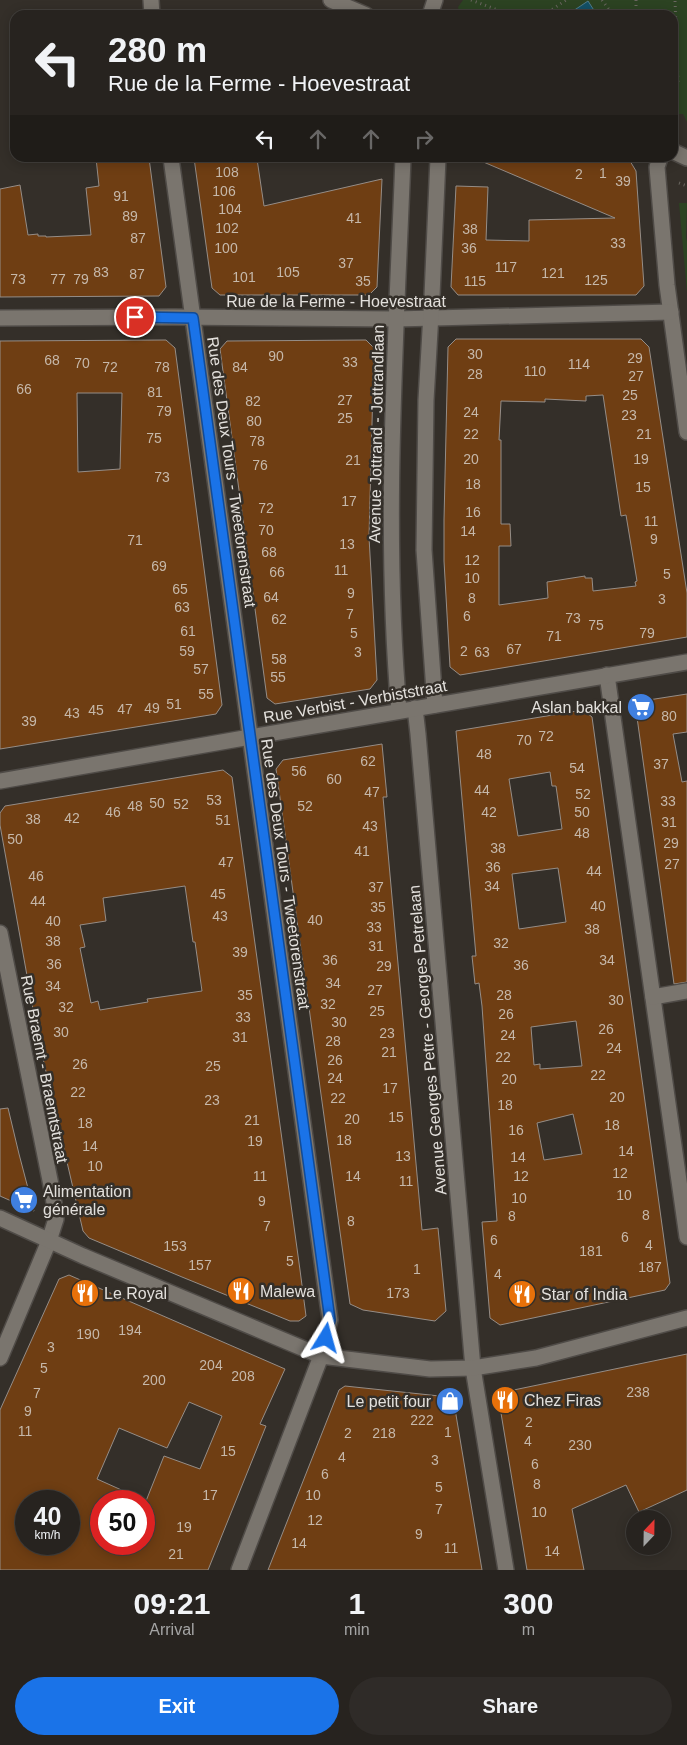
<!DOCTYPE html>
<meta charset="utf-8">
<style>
:root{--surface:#27231f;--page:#2f2b28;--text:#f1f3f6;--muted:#a4a4a4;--line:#43403d;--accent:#1a73e8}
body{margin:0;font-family:Arial,sans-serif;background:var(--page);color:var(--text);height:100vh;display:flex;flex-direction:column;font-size:19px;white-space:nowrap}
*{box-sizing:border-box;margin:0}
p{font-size:16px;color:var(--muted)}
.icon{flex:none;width:28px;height:28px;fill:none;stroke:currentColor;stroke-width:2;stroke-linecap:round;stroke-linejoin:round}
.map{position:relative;height:1570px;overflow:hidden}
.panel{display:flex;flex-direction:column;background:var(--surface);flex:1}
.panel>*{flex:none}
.guide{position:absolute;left:10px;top:10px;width:668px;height:152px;border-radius:15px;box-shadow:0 2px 12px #0003,0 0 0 1px var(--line);background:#27231f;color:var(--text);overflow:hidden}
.needle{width:32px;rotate:22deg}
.buttons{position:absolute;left:626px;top:1510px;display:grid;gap:10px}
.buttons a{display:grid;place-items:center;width:45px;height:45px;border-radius:50%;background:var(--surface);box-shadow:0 2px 12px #0003,0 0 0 1px var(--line);font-size:25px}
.speed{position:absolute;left:15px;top:1490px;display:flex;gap:10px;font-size:25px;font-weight:700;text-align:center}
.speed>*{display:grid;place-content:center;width:65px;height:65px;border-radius:50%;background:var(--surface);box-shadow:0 2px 12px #0003,0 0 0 1px var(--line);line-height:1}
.speed small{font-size:12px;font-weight:400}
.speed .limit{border:8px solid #d22;background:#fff;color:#111}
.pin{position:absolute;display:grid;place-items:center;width:42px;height:42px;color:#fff;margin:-21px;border:2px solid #fff;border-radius:50%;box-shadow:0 1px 5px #0007}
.me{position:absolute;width:55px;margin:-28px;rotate:8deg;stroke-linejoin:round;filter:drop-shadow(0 0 4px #0008)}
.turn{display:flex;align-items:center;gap:18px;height:105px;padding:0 15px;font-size:22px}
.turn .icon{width:65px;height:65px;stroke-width:2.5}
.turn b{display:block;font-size:35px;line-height:42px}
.lanes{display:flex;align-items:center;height:48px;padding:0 15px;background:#0003;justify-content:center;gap:25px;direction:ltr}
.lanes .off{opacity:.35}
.eta{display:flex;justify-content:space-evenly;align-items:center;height:85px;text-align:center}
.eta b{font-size:30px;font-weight:700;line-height:35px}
.action{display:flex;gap:10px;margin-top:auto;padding:10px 15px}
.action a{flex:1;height:58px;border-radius:30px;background:var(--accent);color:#fff;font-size:20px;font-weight:700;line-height:58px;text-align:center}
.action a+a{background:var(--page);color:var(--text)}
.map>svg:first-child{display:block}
.green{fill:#2c4322}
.water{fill:#135066;stroke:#517b89}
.building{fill:#6f3e13;stroke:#958d87;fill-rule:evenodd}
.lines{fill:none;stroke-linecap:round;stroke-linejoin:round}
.street-casing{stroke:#4f4b47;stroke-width:18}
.secondary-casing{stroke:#4f4b47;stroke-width:18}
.path{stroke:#6a6660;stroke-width:3;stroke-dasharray:1 4;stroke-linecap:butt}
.street{stroke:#7a756e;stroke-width:15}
.secondary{stroke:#7a756e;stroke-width:15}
.route-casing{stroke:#114b97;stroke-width:12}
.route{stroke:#1a73e8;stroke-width:9}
.labels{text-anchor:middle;stroke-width:5;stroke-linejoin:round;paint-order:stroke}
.number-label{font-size:14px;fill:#c6b8aa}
.street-label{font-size:16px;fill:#e3e0dc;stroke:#342f29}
.poi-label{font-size:16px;fill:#e3e0dc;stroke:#342f29;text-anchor:start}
</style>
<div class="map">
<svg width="687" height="1570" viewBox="0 0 687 1570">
<rect width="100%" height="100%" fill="#342f29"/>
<!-- green -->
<g class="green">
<polygon points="463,0 687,0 687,122 683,114 673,114 672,15 460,15 458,7"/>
<polygon points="679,203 687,203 686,238 687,241 687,293"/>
</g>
<!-- water -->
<polygon class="water" points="588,1 597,15 567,15"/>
<!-- building -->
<g class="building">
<polygon points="96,158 149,158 166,287 159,296 0,297 0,189 20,185 28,235 38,234 38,236 46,236 46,237 91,235 86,188 99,186"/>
<polygon points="194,158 247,158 247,160 257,159 264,206 382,179 377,287 369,295 220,295 212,288"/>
<polygon points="474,158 621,158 630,161 636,171 644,286 636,295 458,295 451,287 456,186 488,187 486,240 529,241 529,220 615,218"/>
<path d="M 456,339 L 641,339 L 649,347 L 687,593 L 687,637 L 460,675 L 450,667 L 444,561 L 444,520 L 448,347 ZM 603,395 L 621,516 L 626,515 L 637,581 L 635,582 L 636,586 L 593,591 L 592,578 L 585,578 L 585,576 L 547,582 L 548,598 L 499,605 L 499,546 L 511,546 L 510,524 L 501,524 L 501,440 L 499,440 L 501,401 L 545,402 L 545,399 L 586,401 L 586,396 Z"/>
<path d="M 166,340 L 175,348 L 222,705 L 216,714 L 0,749 L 0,341 ZM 77,393 L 122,393 L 120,469 L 78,472 Z"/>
<polygon points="366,340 374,348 369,537 377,680 370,689 275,704 267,698 220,349 227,341"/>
<polygon points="687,694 687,732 673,734 682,782 687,781 687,982 674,984 636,710 642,701"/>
<path d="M 583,710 L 592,717 L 670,1283 L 665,1290 L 500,1325 L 490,1318 L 482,1222 L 497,1221 L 482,1006 L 479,983 L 475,984 L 472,956 L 476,956 L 456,731 ZM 550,772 L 552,786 L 556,786 L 562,829 L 518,836 L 509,779 ZM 558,868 L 566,922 L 519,929 L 512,874 ZM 576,1021 L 582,1066 L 540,1069 L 540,1064 L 534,1065 L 531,1027 ZM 573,1114 L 582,1154 L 544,1160 L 537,1123 Z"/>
<polygon points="382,744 387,797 383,797 422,1230 438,1228 446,1311 435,1321 363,1310 350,1304 276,769 283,760"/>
<path d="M 223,770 L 232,777 L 300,1270 L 306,1316 L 299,1321 L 290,1321 L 182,1277 L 89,1238 L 83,1231 L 38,1037 L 0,825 L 0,813 L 5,806 ZM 185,886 L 193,942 L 195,942 L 202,991 L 147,999 L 148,1002 L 100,1010 L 98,1001 L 91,1003 L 80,948 L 85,947 L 80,925 L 106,921 L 103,898 Z"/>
<polygon points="8,1108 19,1154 34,1211 0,1196 0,1109"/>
<path d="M 69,1275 L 285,1369 L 260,1424 L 266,1426 L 208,1570 L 0,1570 L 0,1410 L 59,1279 ZM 189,1402 L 222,1416 L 200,1469 L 164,1456 L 146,1501 L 97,1479 L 119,1428 L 167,1448 ZM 26,1501 L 69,1501 L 69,1544 L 26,1544 ZM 101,1501 L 146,1501 L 144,1506 L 144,1544 L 101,1544 Z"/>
<polygon points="687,1354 687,1490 639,1512 626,1485 572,1509 584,1570 527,1570 499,1401 504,1392"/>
<polygon points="345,1386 449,1397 454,1403 482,1570 268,1570 339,1390"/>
</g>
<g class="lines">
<defs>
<g id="street">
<polyline points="672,151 687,158"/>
<polyline points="660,158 657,167 667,285 687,432"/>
<polyline points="0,318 173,317 396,319 671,312"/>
<polyline points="607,675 687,1237"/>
<polyline points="435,705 424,550 426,400 432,296 438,158"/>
<polyline points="415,708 418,734 473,1368 506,1570"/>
<path d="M 399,711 C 383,526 396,342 403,158"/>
<polyline points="250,737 687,662"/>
<polyline points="653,997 687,991"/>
<polyline points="239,1570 321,1356"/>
</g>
<g id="secondary">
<polyline points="151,0 152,15"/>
<polyline points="331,0 366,15"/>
<polyline points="430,15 435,0"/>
<polyline points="171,158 330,1320 321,1356"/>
<polyline points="0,781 250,737"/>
<polyline points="0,933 53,1195 56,1219 49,1241 0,1358"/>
<polyline points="0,1218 83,1256 321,1356 430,1369 473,1368 536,1358 687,1318"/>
</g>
</defs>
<!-- street casing -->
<use href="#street" class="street-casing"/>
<!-- secondary casing -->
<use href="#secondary" class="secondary-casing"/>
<!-- path -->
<g class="path">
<polyline points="471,0 511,15"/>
<polyline points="602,0 613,15"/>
<polyline points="636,0 636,15"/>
<polyline points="544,15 566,0"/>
<polyline points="672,95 676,91 678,83 675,0"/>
<polyline points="679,183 687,186"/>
</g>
<!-- street -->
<use href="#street" class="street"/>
<!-- secondary -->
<use href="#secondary" class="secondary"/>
</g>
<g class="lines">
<defs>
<polyline id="route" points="135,317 193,318 330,1320 326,1338"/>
</defs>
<!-- route casing -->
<use href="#route" class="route-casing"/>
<!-- route -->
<use href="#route" class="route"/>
</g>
<!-- icons -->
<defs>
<symbol id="supermarket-disc" viewBox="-11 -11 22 22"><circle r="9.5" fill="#3f7fe0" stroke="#342f29"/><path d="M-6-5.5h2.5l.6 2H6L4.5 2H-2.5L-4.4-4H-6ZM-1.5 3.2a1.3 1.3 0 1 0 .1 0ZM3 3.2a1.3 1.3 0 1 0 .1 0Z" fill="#fff"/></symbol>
<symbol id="restaurant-disc" viewBox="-11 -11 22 22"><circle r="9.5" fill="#e8710a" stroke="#342f29"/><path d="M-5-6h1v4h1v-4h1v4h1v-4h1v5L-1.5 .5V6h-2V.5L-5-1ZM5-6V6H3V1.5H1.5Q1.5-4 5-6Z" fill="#fff"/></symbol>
<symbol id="shop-disc" viewBox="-11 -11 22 22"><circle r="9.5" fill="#3f7fe0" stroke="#342f29"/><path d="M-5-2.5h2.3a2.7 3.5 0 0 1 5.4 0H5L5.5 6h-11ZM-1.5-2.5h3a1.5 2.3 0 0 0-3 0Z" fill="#fff"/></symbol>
</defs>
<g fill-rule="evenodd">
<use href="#supermarket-disc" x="625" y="691" width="32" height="32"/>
<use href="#supermarket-disc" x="8" y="1184" width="32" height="32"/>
<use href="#restaurant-disc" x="225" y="1275" width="32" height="32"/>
<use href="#restaurant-disc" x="69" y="1277" width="32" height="32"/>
<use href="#restaurant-disc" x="506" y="1278" width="32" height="32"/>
<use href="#restaurant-disc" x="489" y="1384" width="32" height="32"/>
<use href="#shop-disc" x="434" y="1385" width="32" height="32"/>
</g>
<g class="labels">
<!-- number labels -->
<g class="number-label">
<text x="227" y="177">108</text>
<text x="603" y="178">1</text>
<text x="579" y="179">2</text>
<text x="623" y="186">39</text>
<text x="224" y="196">106</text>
<text x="121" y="201">91</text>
<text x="230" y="214">104</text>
<text x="130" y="221">89</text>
<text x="354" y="223">41</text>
<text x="227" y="233">102</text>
<text x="470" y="234">38</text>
<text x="138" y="243">87</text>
<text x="618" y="248">33</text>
<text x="226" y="253">100</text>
<text x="469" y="253">36</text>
<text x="346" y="268">37</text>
<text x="506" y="272">117</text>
<text x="101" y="277">83</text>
<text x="288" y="277">105</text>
<text x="553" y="278">121</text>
<text x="137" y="279">87</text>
<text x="244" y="282">101</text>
<text x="18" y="284">73</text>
<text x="58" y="284">77</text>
<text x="81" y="284">79</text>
<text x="596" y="285">125</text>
<text x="363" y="286">35</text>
<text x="475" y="286">115</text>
<text x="475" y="359">30</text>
<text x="276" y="361">90</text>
<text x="635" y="363">29</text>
<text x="52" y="365">68</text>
<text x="350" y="367">33</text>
<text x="82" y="368">70</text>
<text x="579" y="369">114</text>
<text x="110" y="372">72</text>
<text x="162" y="372">78</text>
<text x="240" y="372">84</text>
<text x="535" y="376">110</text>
<text x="475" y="379">28</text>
<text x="636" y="381">27</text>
<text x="24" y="394">66</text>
<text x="155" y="397">81</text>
<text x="630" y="400">25</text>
<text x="345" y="405">27</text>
<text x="253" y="406">82</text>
<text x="164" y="416">79</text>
<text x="471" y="417">24</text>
<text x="629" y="420">23</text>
<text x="345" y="423">25</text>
<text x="254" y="426">80</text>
<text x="471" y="439">22</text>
<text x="644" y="439">21</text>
<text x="154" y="443">75</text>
<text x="257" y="446">78</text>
<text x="471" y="464">20</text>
<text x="641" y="464">19</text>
<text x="353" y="465">21</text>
<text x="260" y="470">76</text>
<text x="162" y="482">73</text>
<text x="473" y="489">18</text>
<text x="643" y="492">15</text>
<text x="349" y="506">17</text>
<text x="266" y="513">72</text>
<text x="473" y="517">16</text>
<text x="651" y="526">11</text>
<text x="266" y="535">70</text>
<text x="468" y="536">14</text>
<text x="654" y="544">9</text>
<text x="135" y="545">71</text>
<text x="347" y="549">13</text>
<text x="269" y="557">68</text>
<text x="472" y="565">12</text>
<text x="159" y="571">69</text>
<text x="341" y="575">11</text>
<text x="277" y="577">66</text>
<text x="667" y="579">5</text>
<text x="472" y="583">10</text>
<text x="180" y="594">65</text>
<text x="351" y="598">9</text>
<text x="271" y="602">64</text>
<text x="472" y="603">8</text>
<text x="662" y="604">3</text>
<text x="182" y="612">63</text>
<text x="350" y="619">7</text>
<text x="467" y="621">6</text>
<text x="573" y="623">73</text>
<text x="279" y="624">62</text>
<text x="596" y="630">75</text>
<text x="188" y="636">61</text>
<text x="354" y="638">5</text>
<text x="647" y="638">79</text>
<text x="554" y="641">71</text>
<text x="514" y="654">67</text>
<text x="187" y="656">59</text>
<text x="464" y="656">2</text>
<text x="358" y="657">3</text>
<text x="482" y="657">63</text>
<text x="279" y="664">58</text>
<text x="201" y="674">57</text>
<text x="278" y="682">55</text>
<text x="206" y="699">55</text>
<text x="174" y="709">51</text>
<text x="152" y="713">49</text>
<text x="125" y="714">47</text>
<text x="96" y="715">45</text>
<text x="72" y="718">43</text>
<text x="669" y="721">80</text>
<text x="29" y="726">39</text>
<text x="546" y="741">72</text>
<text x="524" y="745">70</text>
<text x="484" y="759">48</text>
<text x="368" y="766">62</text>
<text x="661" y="769">37</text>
<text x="577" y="773">54</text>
<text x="299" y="776">56</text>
<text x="334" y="784">60</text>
<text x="482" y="795">44</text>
<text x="372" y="797">47</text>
<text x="583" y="799">52</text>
<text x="214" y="805">53</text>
<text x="668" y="806">33</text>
<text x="157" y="808">50</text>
<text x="181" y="809">52</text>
<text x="135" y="811">48</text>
<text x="305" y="811">52</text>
<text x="113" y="817">46</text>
<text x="489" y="817">42</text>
<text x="582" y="817">50</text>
<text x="72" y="823">42</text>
<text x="33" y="824">38</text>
<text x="223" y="825">51</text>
<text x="669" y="827">31</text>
<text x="370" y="831">43</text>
<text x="582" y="838">48</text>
<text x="15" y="844">50</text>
<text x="671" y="848">29</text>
<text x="498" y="853">38</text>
<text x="362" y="856">41</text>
<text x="226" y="867">47</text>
<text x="672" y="869">27</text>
<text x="493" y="872">36</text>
<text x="594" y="876">44</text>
<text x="36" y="881">46</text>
<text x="492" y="891">34</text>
<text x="376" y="892">37</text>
<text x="218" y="899">45</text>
<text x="38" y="906">44</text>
<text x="598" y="911">40</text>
<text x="378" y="912">35</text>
<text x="220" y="921">43</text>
<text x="315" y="925">40</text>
<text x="53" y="926">40</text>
<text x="374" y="932">33</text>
<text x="592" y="934">38</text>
<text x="53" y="946">38</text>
<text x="501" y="948">32</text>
<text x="376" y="951">31</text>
<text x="240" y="957">39</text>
<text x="330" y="965">36</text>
<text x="607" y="965">34</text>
<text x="54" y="969">36</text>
<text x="521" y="970">36</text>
<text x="384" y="971">29</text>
<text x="333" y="988">34</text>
<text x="53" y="991">34</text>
<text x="375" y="995">27</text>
<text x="245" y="1000">35</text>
<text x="504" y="1000">28</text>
<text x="616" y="1005">30</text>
<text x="328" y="1009">32</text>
<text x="66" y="1012">32</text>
<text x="377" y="1016">25</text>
<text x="506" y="1019">26</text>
<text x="243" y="1022">33</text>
<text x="339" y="1027">30</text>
<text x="606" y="1034">26</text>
<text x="61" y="1037">30</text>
<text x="387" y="1038">23</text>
<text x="508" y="1040">24</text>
<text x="240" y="1042">31</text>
<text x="333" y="1046">28</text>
<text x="614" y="1053">24</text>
<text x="389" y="1057">21</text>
<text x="503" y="1062">22</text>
<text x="335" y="1065">26</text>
<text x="80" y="1069">26</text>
<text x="213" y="1071">25</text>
<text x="598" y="1080">22</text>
<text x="335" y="1083">24</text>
<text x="509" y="1084">20</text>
<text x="390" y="1093">17</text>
<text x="78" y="1097">22</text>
<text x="617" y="1102">20</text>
<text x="338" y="1103">22</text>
<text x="212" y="1105">23</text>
<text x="505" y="1110">18</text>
<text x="396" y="1122">15</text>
<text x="352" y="1124">20</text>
<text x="252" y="1125">21</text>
<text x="85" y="1128">18</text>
<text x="612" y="1130">18</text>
<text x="516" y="1135">16</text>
<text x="344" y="1145">18</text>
<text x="255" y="1146">19</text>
<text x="90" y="1151">14</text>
<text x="626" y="1156">14</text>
<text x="403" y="1161">13</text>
<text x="518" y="1162">14</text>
<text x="95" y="1171">10</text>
<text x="620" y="1178">12</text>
<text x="260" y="1181">11</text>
<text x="353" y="1181">14</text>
<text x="521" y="1181">12</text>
<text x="406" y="1186">11</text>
<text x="624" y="1200">10</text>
<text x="519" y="1203">10</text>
<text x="262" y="1206">9</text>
<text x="646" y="1220">8</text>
<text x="512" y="1221">8</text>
<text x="351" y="1226">8</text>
<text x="267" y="1231">7</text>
<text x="625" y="1242">6</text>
<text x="494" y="1245">6</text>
<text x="649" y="1250">4</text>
<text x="175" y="1251">153</text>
<text x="591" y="1256">181</text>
<text x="290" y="1266">5</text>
<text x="200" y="1270">157</text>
<text x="650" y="1272">187</text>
<text x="417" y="1274">1</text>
<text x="498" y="1279">4</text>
<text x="398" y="1298">173</text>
<text x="130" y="1335">194</text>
<text x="88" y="1339">190</text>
<text x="51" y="1352">3</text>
<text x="211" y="1370">204</text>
<text x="44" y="1373">5</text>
<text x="243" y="1381">208</text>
<text x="154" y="1385">200</text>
<text x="638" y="1397">238</text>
<text x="37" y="1398">7</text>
<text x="28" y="1416">9</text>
<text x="422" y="1425">222</text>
<text x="529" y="1427">2</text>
<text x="25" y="1436">11</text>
<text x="448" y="1437">1</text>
<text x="348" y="1438">2</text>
<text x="384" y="1438">218</text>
<text x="528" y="1446">4</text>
<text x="580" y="1450">230</text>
<text x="228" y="1456">15</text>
<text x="342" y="1462">4</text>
<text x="435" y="1465">3</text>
<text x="535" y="1469">6</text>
<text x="325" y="1479">6</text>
<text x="537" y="1489">8</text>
<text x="439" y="1492">5</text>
<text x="210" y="1500">17</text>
<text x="313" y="1500">10</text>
<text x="439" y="1514">7</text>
<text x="539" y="1517">10</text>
<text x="315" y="1525">12</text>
<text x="184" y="1532">19</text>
<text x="419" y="1539">9</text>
<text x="299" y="1548">14</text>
<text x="451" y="1553">11</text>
<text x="552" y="1556">14</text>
<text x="176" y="1559">21</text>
</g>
<!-- street labels -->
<g class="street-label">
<text x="336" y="307">Rue de la Ferme - Hoevestraat</text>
<text transform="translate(376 434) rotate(-89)" y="6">Avenue Jottrand - Jottrandlaan</text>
<text transform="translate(232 472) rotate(82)" y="6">Rue des Deux Tours - Tweetorenstraat</text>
<text transform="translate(355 701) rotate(-10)" y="6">Rue Verbist - Verbiststraat</text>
<text transform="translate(286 874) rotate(82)" y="6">Rue des Deux Tours - Tweetorenstraat</text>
<text transform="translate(427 1040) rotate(-95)" y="6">Avenue Georges Petre - Georges Petrelaan</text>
<text transform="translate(45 1069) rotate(79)" y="6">Rue Braemt - Braemtstraat</text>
</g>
<!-- poi labels -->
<g class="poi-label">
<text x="622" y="713" text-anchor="end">Aslan bakkal</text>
<text x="43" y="1197">Alimentation<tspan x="43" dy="18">générale</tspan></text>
<text x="260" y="1297">Malewa</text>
<text x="104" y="1299">Le Royal</text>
<text x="541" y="1300">Star of India</text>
<text x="524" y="1406">Chez Firas</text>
<text x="431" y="1407" text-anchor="end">Le petit four</text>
</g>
</g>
</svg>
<div class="buttons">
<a><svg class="needle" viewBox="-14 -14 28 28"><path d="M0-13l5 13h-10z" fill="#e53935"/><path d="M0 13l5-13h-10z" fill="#a4a4a4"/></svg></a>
</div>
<div class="speed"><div>40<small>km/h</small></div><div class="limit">50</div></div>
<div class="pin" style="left:135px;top:317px;background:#d93025"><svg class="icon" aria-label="arrive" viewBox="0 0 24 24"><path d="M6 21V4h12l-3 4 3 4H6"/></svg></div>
<svg class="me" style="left:326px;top:1338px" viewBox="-20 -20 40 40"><path d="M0-17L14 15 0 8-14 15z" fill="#1a73e8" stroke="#fff" stroke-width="4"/></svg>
<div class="guide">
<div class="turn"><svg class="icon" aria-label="left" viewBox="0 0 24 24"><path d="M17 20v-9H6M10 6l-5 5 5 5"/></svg><div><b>280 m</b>Rue de la Ferme - Hoevestraat</div></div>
<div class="lanes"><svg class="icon" aria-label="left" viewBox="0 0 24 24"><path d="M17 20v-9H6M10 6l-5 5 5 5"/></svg><svg class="icon off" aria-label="ahead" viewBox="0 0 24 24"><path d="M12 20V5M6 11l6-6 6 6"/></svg><svg class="icon off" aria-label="ahead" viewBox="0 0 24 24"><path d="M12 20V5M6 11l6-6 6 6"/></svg><svg class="icon off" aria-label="right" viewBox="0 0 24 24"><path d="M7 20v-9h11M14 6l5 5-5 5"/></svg></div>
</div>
</div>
<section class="panel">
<div class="eta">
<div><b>09:21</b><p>Arrival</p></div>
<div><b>1</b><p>min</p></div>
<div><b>300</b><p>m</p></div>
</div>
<div class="action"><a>Exit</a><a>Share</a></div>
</section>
